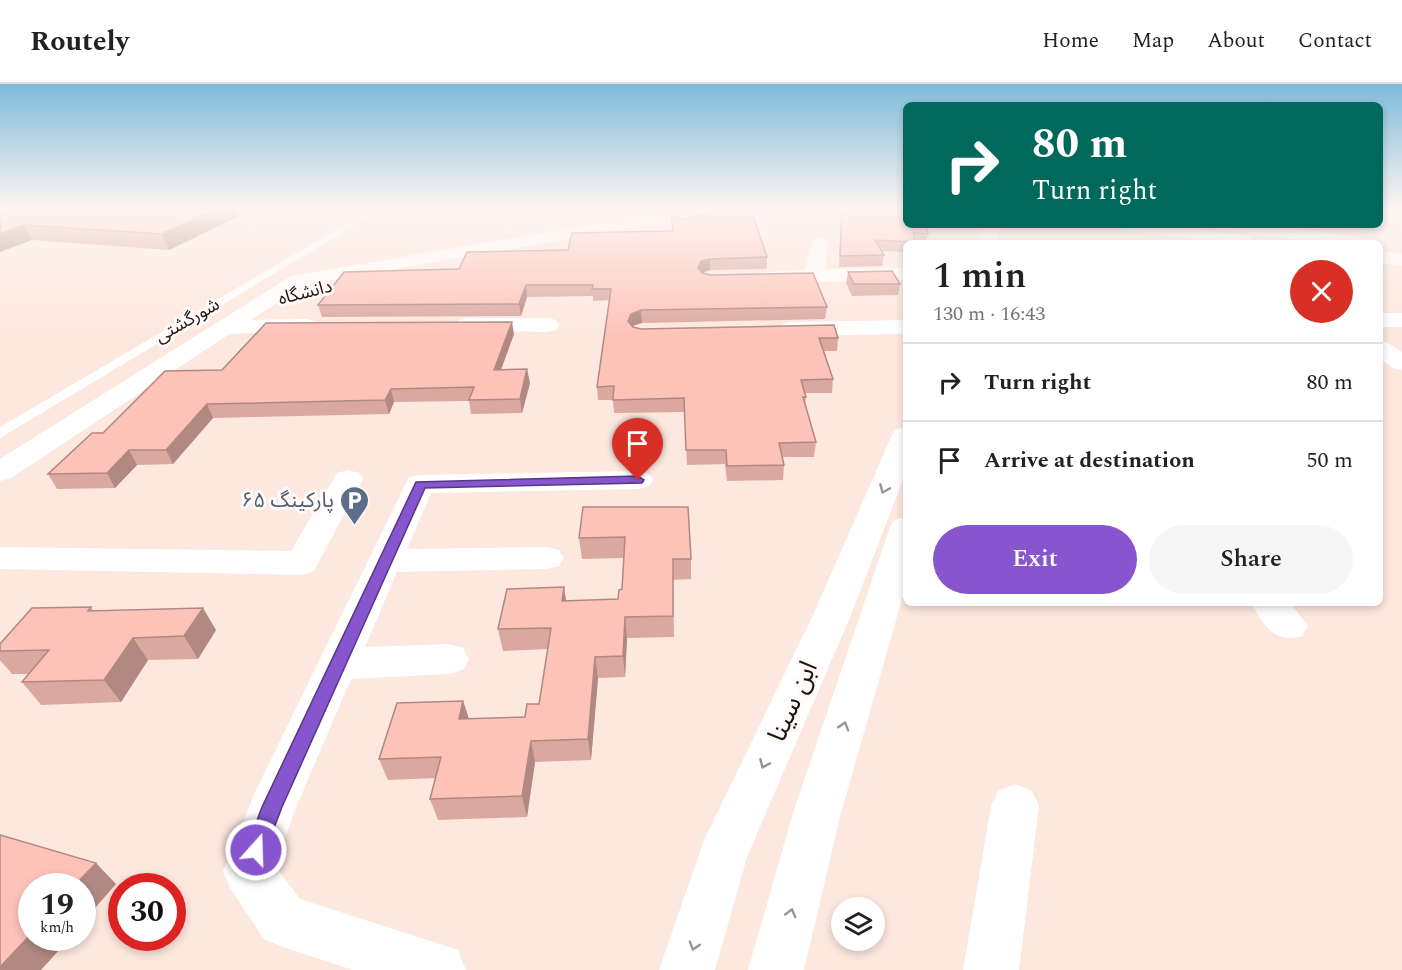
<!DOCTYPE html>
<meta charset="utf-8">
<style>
:root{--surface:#fff;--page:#f6f6f6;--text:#222;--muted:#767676;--line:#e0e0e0;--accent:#8755cd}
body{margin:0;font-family:Spectral,"Noto Sans Arabic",serif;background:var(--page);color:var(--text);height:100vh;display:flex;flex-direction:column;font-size:22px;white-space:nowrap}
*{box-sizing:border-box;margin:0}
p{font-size:20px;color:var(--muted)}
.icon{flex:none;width:33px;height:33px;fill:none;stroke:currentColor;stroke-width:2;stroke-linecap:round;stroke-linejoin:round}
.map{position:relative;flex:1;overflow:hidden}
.sheet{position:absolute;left:903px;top:156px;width:480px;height:366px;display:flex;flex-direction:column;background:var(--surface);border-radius:9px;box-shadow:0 3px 9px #0003}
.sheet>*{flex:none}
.hud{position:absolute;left:903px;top:18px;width:480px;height:126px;border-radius:9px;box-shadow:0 3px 9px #0003;background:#00695c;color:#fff;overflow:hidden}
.buttons{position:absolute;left:831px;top:813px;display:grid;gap:12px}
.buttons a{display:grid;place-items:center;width:54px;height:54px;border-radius:50%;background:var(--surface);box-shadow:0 3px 9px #0003;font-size:30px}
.speed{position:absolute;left:18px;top:789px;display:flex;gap:12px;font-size:30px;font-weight:700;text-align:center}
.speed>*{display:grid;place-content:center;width:78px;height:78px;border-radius:50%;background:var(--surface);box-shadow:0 3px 9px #0003;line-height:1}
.speed small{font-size:15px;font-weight:400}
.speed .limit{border:9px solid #d22;background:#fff;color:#111}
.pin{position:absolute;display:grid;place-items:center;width:51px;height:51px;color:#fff;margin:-62px -26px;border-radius:50% 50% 50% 0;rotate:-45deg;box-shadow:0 0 6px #0007}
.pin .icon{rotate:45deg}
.me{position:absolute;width:66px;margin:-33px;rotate:20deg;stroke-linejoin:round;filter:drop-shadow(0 0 4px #0008)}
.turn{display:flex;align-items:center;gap:21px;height:126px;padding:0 30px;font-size:27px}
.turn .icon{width:78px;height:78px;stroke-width:2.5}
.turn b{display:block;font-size:42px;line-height:51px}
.round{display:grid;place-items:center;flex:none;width:63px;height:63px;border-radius:32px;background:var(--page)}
.headline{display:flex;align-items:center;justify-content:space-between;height:102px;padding:0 30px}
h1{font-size:36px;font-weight:600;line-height:45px}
.action{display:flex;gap:12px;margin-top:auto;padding:12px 30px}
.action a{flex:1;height:69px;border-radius:36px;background:var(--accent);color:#fff;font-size:24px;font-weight:600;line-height:69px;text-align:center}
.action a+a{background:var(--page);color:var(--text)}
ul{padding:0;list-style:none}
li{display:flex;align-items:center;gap:18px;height:78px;padding:0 30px;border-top:2px solid var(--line)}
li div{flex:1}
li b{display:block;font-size:22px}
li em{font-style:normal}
header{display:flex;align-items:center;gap:36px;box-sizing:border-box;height:84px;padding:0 30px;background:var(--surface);border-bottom:2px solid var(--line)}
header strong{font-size:28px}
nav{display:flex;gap:33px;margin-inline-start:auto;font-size:21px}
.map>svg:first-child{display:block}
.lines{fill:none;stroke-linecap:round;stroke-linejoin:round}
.lane{fill:#fff;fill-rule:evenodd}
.street{fill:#fff;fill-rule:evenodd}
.secondary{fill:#fff;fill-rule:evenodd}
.wall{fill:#daa89f}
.shaded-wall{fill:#b18882}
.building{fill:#fdc3b9;stroke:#b18882;stroke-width:1.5}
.oneway{stroke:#999593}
.route{fill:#8755cd;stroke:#583785;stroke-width:1.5}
.labels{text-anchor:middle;stroke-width:6;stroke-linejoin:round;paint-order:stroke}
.far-street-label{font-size:18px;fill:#1d1410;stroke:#fff9f7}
.service-label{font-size:21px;fill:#4e5e75;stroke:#fff9f7;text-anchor:end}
.near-street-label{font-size:26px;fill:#1d1410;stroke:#fff9f7}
</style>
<header>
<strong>Routely</strong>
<nav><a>Home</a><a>Map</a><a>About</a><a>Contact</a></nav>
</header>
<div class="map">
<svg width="1402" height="886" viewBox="0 0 1402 886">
<rect width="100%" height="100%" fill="#fde8df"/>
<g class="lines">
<!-- lane -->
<polygon class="lane" points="370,126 380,126 0,354 0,343"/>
<!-- street -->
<g class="street">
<polygon points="819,154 825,155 828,159 825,185 906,184 906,196 814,198 763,196 760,192 763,188 805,186 813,155"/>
<rect x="1380" y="229" width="22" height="14"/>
<polygon points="467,234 548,234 556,236 559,241 556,246 548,248 459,246 456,241 459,236"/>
<polygon points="307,235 315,237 318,242 315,247 225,250 217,248 214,243 217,238 225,236"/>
<polygon points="906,236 906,250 791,252 783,250 780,245 783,240 791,238"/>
<polygon points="1380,257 1388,259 1402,268 1402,286 1393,284 1380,275"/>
<polygon points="348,386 359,389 363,395 314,487 302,491 0,485 0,463 291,467 337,389"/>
<polygon points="638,387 649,390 653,396 649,402 638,405 431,409 407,465 547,463 559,466 564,474 559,482 547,485 397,488 365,563 449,560 463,564 469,575 463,586 449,590 351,595 296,723 275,782 300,815 458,866 466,886 353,886 283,863 264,855 230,804 223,787 255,708 409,393 420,391"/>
<path d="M 1251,519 L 1290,519 L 1308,542 L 1302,552 C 1274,560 1264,542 1251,519 Z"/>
<polygon points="1015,700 1032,707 1039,722 1019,886 963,886 991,722 998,707"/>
</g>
<!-- secondary -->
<g class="secondary">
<polygon points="677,126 713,126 705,131 304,201 11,394 0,397 0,375 291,192"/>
<polygon points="984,141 1002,141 995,159 977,159"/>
<polygon points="1117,141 1167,141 1243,151 1249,152 1252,156 1250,159 1224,159 1126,146 1120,145"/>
<polygon points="1210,141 1263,141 1368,154 1374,155 1377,159 1323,159 1219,146 1213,145"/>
<polygon points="1380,167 1402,170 1402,182 1380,179"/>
<polygon points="906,343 906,388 851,531 747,773 715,886 659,886 704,756 813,531 892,351 896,345"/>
<polygon points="906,433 906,501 841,729 804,886 748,886 793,729 890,443 894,436"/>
</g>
</g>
<!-- wall -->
<g class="wall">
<polygon points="0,126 239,132 169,166 32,156"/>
<polygon points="841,126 906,126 928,150 926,159 906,159 906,168 881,167 884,171 882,182 839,183"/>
<polygon points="671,129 677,134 767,173 767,185 710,186 702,188 827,223 825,235 642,239 632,242 641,245 838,254 837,267 824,267 833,295 832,309 805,309 806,313 805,321 816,358 814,373 782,373 784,381 783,396 727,397 725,380 687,381 685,328 614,329 613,316 598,316 597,303 609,216 593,217 593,212 527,213 521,232 322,233 318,221 459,185 672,147"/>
<polygon points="848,188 900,200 898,211 852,212 846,199"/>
<polygon points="514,250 501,286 530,299 522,329 471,330 469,317 394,318 389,330 213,334 173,380 137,381 115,404 57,405 48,390 103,349 222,286"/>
<polygon points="583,423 691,475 691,495 673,496 674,553 627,554 625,593 598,594 591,676 535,678 527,733 438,736 430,715 436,694 388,696 379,675 463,617 469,635 525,633 539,620 548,565 503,567 498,545 564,503 566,517 618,515 622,505 624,474 582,475 579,454"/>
<polygon points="91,523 93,526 216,546 198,575 148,576 121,618 41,621 22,598 29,590 12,590 0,576 0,560"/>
</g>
<!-- shaded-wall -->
<g class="shaded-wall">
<polygon points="215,126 237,126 239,132 169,166 162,150"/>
<polygon points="24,141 32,156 0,168 0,150"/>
<polygon points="710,175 710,186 701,189 698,184 701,177"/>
<polygon points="526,201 527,213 521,232 519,220"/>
<polygon points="641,226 642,239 632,242 628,237 631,230"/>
<polygon points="512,238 514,250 496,299 494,286"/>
<polygon points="527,285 530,299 522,329 520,315"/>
<polygon points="391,305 394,318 389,330 385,316"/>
<polygon points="207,320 213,334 173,380 166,366"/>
<polygon points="129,366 137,381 115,404 107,389"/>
<polygon points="564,503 567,524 562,517"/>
<polygon points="203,524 216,546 198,575 184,552"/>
<polygon points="625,533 627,554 625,593 623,572"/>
<polygon points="133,554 148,576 121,618 104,596"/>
<polygon points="595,573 598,594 591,676 588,655"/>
<polygon points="463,617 470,638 459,635"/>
<polygon points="531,657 535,678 527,733 522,712"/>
<polygon points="96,779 116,800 82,839 82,802 74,802"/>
<polygon points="32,849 32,854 70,854 41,886 0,886 0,883"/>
</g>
<!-- building -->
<g class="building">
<polygon points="0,126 215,126 162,150 24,141 0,150"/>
<polygon points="725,126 751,126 767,173 710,175 701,177 698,184 702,189 710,191 813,189 827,223 641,226 631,230 628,237 633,243 641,245 834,241 838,254 819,254 833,295 801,296 806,313 803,313 816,358 779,359 784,381 727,382 726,366 686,366 684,314 613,316 614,302 597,303 611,205 592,205 593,201 526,201 519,220 318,221 344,188 459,185 467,168 568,166 572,149 673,147 671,129 677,134 684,135"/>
<polygon points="842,126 906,126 906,141 926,141 928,150 913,149 915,158 875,156 884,171 840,172"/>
<polygon points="892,187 900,200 854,200 848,188"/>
<polygon points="512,238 494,286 527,285 520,315 469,316 474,303 391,305 385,316 207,320 166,366 129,366 107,389 48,390 92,349 103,349 165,287 222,286 266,239"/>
<polygon points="583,423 688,423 691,475 673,475 673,532 625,533 623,572 595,573 588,655 531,657 522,712 430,715 441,673 379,675 397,619 463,617 459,635 525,633 527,620 539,620 551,544 498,545 507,505 564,503 562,517 618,515 619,506 622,505 625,453 579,454"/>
<polygon points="91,523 88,527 203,524 184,552 133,554 104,596 22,598 49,566 0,567 0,560 32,524"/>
<polygon points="0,751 96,779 74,802 32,802 32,849 0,883"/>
</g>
<!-- one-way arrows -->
<defs><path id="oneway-chevron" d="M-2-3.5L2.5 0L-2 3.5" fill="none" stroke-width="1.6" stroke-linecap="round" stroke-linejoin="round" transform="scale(1.5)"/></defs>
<g class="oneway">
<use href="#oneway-chevron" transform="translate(884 405) rotate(113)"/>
<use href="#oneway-chevron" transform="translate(844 642) rotate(-73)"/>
<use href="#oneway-chevron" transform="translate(764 680) rotate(114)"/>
<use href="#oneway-chevron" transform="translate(791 829) rotate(-75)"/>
<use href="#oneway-chevron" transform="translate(694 862) rotate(107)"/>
</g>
<!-- sky -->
<linearGradient id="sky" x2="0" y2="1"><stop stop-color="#7fbbdb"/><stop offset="0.5" stop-color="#fef5f1"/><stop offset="1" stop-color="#fef5f1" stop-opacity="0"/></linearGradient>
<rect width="1402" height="250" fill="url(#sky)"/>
<!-- route -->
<polygon class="route" points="638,392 644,396 642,399 425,404 282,723 263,773 256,776 249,773 246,766 262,723 416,398"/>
<!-- icons -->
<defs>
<symbol id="parking-pin" viewBox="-11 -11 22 30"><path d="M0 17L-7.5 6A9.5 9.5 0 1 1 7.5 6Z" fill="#5c6f8a" stroke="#fff9f7"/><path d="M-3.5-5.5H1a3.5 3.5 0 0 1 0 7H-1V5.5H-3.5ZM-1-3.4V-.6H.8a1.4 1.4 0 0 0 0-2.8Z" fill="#fff"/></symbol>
</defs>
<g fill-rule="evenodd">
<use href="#parking-pin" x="338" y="400" width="33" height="45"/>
</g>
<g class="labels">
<!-- far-street labels -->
<g class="far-street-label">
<text transform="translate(305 208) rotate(-14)" y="6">دانشگاه</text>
<text transform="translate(187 236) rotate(-30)" y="6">شورگشتی</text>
</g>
<!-- service labels -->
<g class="service-label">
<text x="334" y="423">پارکینگ ۶۵</text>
</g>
<!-- near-street labels -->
<g class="near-street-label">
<text transform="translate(792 617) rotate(-66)" y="9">ابن سینا</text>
</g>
</g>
</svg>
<div class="buttons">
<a><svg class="icon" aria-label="layers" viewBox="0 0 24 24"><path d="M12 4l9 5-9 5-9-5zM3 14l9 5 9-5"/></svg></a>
</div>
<div class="speed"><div>19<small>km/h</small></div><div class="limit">30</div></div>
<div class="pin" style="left:638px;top:396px;background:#d93025"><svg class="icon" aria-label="arrive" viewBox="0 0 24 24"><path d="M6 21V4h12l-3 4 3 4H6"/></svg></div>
<svg class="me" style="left:256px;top:766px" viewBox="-20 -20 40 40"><circle r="17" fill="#8755cd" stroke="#fff" stroke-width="3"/><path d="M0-11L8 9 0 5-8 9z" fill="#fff"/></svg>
<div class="hud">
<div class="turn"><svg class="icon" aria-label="right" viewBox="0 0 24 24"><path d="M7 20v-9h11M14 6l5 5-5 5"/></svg><div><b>80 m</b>Turn right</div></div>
</div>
<section class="sheet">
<div class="headline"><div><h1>1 min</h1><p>130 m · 16:43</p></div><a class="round" style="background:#d93025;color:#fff"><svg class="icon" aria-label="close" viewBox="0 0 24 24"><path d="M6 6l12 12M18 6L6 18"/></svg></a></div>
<ul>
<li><svg class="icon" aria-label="right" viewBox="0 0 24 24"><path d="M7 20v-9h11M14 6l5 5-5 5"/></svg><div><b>Turn right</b></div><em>80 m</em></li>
<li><svg class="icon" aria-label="arrive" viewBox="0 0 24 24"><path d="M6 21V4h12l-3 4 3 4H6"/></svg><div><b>Arrive at destination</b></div><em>50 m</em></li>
</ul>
<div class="action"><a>Exit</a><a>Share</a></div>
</section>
</div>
